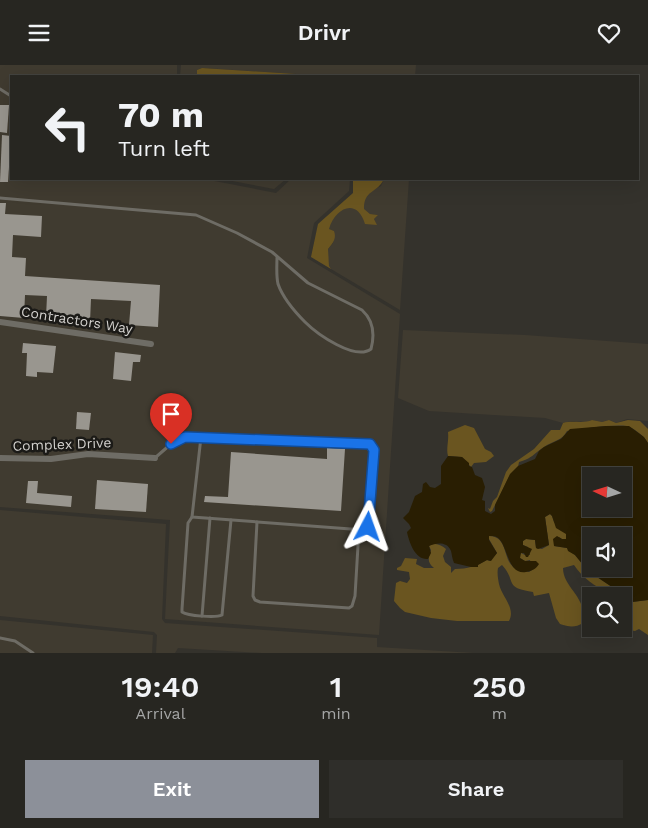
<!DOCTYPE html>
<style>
:root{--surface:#272621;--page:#2f2e2a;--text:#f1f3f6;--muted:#a4a5a5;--line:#43433f;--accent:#8c9099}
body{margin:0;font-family:"Work Sans",sans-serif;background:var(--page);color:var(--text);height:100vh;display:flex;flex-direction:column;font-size:19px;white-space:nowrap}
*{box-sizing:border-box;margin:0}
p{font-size:16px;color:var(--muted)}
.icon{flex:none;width:28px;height:28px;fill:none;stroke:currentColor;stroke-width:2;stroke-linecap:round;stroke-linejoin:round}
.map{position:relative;height:588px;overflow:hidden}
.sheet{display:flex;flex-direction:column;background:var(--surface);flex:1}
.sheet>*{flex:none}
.banner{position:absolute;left:10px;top:10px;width:629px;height:105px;border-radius:0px;box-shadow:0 5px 20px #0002,0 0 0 1px var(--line);background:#272621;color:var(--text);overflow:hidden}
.needle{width:32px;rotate:274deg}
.tools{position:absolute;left:582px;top:402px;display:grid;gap:10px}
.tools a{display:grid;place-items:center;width:50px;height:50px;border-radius:0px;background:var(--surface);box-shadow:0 5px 20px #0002,0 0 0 1px var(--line);font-size:25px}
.pin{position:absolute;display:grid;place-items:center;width:42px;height:42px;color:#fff;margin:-51px -21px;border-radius:50% 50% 50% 0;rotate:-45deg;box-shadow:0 0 5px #0007}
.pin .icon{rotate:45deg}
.me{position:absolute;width:55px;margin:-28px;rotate:4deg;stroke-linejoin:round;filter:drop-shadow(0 0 4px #0008)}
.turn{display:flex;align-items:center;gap:18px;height:105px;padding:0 25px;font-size:22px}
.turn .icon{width:65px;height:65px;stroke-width:2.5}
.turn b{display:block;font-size:35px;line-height:42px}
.eta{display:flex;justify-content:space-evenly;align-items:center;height:85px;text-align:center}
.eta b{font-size:30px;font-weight:600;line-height:35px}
.action{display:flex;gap:10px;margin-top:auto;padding:10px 25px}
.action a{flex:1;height:58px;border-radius:0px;background:var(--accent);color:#fff;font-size:20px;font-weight:600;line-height:58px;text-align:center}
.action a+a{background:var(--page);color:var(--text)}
header{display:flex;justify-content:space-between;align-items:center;height:65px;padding:0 25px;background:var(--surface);font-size:22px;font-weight:600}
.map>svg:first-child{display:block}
.built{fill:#403b30}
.green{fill:#6a5520}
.water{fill:#291e02;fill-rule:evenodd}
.building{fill:#99968f}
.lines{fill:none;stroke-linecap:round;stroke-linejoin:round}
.lane{stroke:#6e6c65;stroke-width:3}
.street{stroke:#6e6c65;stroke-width:6}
.route-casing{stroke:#114b97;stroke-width:12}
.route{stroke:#1a73e8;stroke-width:9}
.labels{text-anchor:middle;stroke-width:5;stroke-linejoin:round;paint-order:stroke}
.street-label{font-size:14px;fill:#d3d1ce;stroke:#1b1a17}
</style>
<header><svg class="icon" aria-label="menu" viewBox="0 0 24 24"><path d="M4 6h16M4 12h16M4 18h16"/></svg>Drivr<svg class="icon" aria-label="heart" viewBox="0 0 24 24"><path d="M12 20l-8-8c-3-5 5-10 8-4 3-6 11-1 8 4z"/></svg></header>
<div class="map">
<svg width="648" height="588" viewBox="0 0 648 588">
<rect width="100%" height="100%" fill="#34322c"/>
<!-- built -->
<g class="built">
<polygon points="0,0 177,0 177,11 11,11 11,114 204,114 276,128 291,114 350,114 349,126 314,158 307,193 400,249 379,570 165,554 170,455 0,442"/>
<polygon points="181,0 416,0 415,11 307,11 306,10 296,9 202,3 197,5 197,11 180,11"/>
<polygon points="222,114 286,114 274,124"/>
<polygon points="384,114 409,114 400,245 331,204 329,202 328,193 328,184 333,178 334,166 328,164 331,156 341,145 346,143 354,143 376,159 374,154 378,150 370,149 363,144 364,135 369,127 381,121"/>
<polygon points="403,265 525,270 648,279 648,356 627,354 616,358 609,355 602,357 592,355 587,357 572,356 563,358 545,353 429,346 398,333"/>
<polygon points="0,445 166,459 162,554 165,558 377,573 377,582 474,588 262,588 178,583 175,588 156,588 157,570 154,567 0,551"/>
<polygon points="0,555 153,570 152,588 0,588"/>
</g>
<!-- green -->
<g class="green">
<polygon points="202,3 296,9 307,10 307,11 197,11 197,5"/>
<path d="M 353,114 L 384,114 C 377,129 364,124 364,144 L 370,149 L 378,150 L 374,154 L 377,160 L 365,159 C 357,132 335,143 329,164 L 334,166 C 337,174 332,179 328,184 L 329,201 L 331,204 L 311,192 L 318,159 L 353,128 Z"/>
<path d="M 592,355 L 602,357 L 609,355 L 616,358 L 628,355 L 640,356 L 648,364 L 648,378 C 644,371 634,363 627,361 C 612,359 582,364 567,366 C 562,376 552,376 544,382 C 533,389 533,393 519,397 L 518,402 L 510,410 L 492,446 L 490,447 L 488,443 L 490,444 L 493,436 L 497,432 L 506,407 L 511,400 L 534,384 L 551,365 L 560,365 L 563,358 C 573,355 583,359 592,355 Z"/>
<path d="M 465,360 L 474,363 L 485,384 L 491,387 L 494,391 L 486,397 L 474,398 L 471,402 L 462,392 L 448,391 C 446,383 449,376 448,367 Z"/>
<path d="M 550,449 L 552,451 L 554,457 L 566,468 L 566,474 L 562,474 L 559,472 L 554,481 L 567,483 L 569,486 L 575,490 L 588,506 L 612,522 L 613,531 L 607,531 L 609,528 C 594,521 583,513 574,500 L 563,503 C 563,523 588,532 583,558 C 575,563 569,562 560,559 L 556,553 L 549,528 L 534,531 L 533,527 C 503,523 517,516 502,500 L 498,503 C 497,508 498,514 499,519 C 502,532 516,543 509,556 L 457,556 L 431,553 L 405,547 L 400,543 L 394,536 L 396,518 L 400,516 L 407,518 L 410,514 L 409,507 L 397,505 L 397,503 L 401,501 L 405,493 L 417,494 L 416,499 L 424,503 L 434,503 C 427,497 428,493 431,485 L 429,481 C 435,477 441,480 446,484 L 443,491 L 445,497 L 451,502 L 451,508 L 455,504 C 467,504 477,501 487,495 L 490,496 L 497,488 L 489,474 L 489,471 C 509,471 502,497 516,504 C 520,505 525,506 529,507 L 532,505 L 530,495 L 525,496 L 520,493 L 519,488 L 521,488 L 525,490 L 530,490 L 528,482 L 523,480 L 523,476 L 526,474 L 535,475 L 536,483 L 542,484 L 549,480 L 545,452 Z"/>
<polygon points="648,535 648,570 639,564 635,566 623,564 624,538"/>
</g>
<!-- water -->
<path class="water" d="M 606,361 L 629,361 L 644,372 L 648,378 L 648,535 L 624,538 L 624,531 L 613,531 L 612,522 L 588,506 L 575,490 L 568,486 L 567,483 L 554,481 L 553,474 L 557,471 L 562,474 L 566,474 L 566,469 L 556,463 L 552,451 L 550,449 L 545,452 L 549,480 L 538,484 L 536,483 L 535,475 L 526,474 L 523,476 L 523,480 L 532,484 L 528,492 L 526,492 L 524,488 L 521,488 L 520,493 L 525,496 L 536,496 L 539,499 C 536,504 532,506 526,507 C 509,510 508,485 500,475 C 497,471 494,471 489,471 L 489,475 L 497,488 L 491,496 L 487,495 L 478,500 L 478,502 L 471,502 L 454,498 C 452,493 452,490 451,486 C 447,476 436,478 429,481 L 431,488 L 428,494 C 415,495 409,477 407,467 L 411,463 L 409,459 L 403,453 L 409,447 L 415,431 L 422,427 L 423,419 L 426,417 L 430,422 L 435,423 L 441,419 L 441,401 L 448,391 L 462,392 L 469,398 L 469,401 L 472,402 L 475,410 L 482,413 L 485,422 L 482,435 L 485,436 L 485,446 L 491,449 L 495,446 L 495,440 L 510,409 L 518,401 L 535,394 L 539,386 L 544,382 L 561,374 L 570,364 ZM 591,411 L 624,411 L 624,444 L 591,444 ZM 591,471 L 624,471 L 624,504 L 591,504 Z"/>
<!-- building -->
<g class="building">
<polygon points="0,40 9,40 7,68 0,67"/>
<polygon points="2,70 11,71 8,117 0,117"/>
<polygon points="0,138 6,138 5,149 42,151 41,172 13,170 12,192 26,193 25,211 160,220 158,262 129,260 131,236 91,234 90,257 46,252 47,231 25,230 24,253 0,251"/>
<polygon points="23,278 56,281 53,308 37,307 37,312 26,311 27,288 22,288"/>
<polygon points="115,287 141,290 140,297 133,297 131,316 113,314"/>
<polygon points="77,347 91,348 89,365 76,364"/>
<polygon points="327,383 345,384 341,446 204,437 205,431 228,432 231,387 327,394"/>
<polygon points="97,415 148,419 146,447 95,444"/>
<polygon points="28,416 38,416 37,428 72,431 71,442 26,438"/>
</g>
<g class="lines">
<!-- lane -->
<g class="lane">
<polyline points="0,24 11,31"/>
<path d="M 0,133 L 196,150 L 237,168 L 272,187 L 308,218 L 362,245 C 374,256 375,269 371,284 C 355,296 317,269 305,257 C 295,247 283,233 278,219 C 276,210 277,200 277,192"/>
<polyline points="156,392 171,379 185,372 370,379 374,385 368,462 364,465 192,452 201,372"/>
<path d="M 192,452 L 188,458 L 182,544 L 182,547 C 188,551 216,553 222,550 L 231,455"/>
<polyline points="257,457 253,531 255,535 260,537 349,543 352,541 355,531 359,464"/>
<polyline points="202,551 210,453"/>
<polyline points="0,573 15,576 33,588"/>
</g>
<!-- street -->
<g class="street">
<polyline points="0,257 151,279"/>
<polyline points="0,393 51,394 88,389 155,393"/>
</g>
</g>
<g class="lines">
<defs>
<polyline id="route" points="171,379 185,372 370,379 374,385 368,462"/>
</defs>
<!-- route casing -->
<use href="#route" class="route-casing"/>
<!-- route -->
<use href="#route" class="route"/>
</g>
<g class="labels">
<!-- street labels -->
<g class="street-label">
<text transform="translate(77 255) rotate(9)" y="5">Contractors Way</text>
<text transform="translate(62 379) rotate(-2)" y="5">Complex Drive</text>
</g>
</g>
</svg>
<div class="tools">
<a><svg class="needle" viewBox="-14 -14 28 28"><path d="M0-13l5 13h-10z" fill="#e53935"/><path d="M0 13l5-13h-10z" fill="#a4a5a5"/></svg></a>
<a><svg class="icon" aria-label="sound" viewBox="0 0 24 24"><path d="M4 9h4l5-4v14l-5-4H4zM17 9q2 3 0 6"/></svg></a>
<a><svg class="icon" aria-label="search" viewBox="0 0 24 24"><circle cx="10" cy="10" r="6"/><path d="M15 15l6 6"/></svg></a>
</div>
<div class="pin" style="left:171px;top:379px;background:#d93025"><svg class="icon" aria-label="arrive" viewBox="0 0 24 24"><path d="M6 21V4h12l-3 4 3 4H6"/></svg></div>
<svg class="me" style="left:368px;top:462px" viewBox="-20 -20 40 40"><path d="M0-17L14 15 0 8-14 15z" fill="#1a73e8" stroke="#fff" stroke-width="4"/></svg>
<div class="banner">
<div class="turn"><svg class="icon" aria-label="left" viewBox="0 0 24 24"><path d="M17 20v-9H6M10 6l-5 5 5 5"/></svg><div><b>70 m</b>Turn left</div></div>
</div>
</div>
<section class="sheet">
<div class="eta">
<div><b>19:40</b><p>Arrival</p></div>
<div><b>1</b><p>min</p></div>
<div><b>250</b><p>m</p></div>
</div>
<div class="action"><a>Exit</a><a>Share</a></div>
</section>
